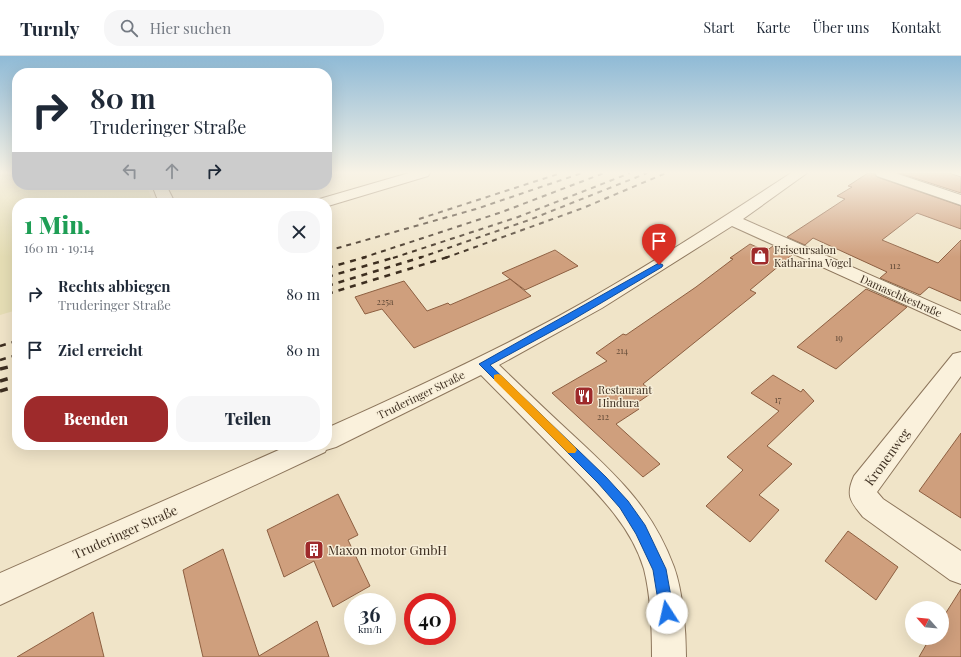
<!DOCTYPE html>
<html lang="de">
<meta charset="utf-8">
<style>
:root{--surface:#fff;--page:#f6f6f7;--text:#1f2937;--muted:#747a83;--line:#e0e1e3;--accent:#9e2a2b}
body{margin:0;font-family:"Playfair Display",serif;background:var(--page);color:var(--text);height:100vh;display:flex;flex-direction:column;font-size:15px;white-space:nowrap}
*{box-sizing:border-box;margin:0}
p{font-size:13px;color:var(--muted)}
.icon{flex:none;width:22px;height:22px;fill:none;stroke:currentColor;stroke-width:2;stroke-linecap:round;stroke-linejoin:round}
.map{position:relative;flex:1;overflow:hidden}
.panel{position:absolute;left:12px;top:142px;width:320px;height:252px;display:flex;flex-direction:column;background:var(--surface);border-radius:16px;box-shadow:0 4px 16px #0002}
.panel>*{flex:none}
.hud{position:absolute;left:12px;top:12px;width:320px;height:122px;border-radius:16px;box-shadow:0 4px 16px #0002;background:#fff;color:var(--text);overflow:hidden}
.needle{width:26px;rotate:297deg}
.buttons{position:absolute;left:905px;top:545px;display:grid;gap:8px}
.buttons a{display:grid;place-items:center;width:44px;height:44px;border-radius:50%;background:var(--surface);box-shadow:0 4px 16px #0002;font-size:20px}
.speed{position:absolute;left:344px;top:537px;display:flex;gap:8px;font-size:20px;font-weight:700;text-align:center}
.speed>*{display:grid;place-content:center;width:52px;height:52px;border-radius:50%;background:var(--surface);box-shadow:0 4px 16px #0002;line-height:1}
.speed small{font-size:10px;font-weight:400}
.speed .limit{border:6px solid #d22;background:#fff;color:#111}
.pin{position:absolute;display:grid;place-items:center;width:34px;height:34px;color:#fff;margin:-41px -17px;border-radius:50% 50% 50% 0;rotate:-45deg;box-shadow:0 0 4px #0007}
.pin .icon{rotate:45deg}
.me{position:absolute;width:44px;margin:-22px;rotate:350deg;stroke-linejoin:round;filter:drop-shadow(0 0 3px #0008)}
.turn{display:flex;align-items:center;gap:14px;height:84px;padding:0 12px;font-size:18px}
.turn .icon{width:52px;height:52px;stroke-width:2.5}
.turn b{display:block;font-size:28px;line-height:34px}
.lanes{display:flex;align-items:center;height:38px;padding:0 12px;background:#0003;justify-content:center;gap:20px;direction:ltr}
.lanes .off{opacity:.35}
.round{display:grid;place-items:center;flex:none;width:42px;height:42px;border-radius:16px;background:var(--page)}
.summary{display:flex;align-items:center;justify-content:space-between;height:68px;padding:0 12px}
h1{font-size:24px;font-weight:800;line-height:30px;color:#1e9e55}
.cta{display:flex;gap:8px;margin-top:auto;padding:8px 12px}
.cta a{flex:1;height:46px;border-radius:16px;background:var(--accent);color:#fff;font-size:16px;font-weight:800;line-height:46px;text-align:center}
.cta a+a{background:var(--page);color:var(--text)}
ul{padding:0;list-style:none}
li{display:flex;align-items:center;gap:12px;height:56px;padding:0 12px}
li div{flex:1}
li b{display:block;font-size:15px}
li em{font-style:normal}
header{display:flex;align-items:center;gap:24px;box-sizing:border-box;height:56px;padding:0 20px;background:var(--surface);border-bottom:1px solid var(--line)}
header strong{font-size:19px}
nav{display:flex;gap:22px;margin-inline-start:auto;font-size:14px}
.search{width:280px;height:36px;background:var(--page);display:flex;align-items:center;gap:10px;box-sizing:border-box;padding:0 14px;border-radius:16px;color:var(--muted);font-size:15px}
.map>svg:first-child{display:block}
.farmland{fill:#e6deb5}
.building{fill:#cf9f7d;stroke:#8d5f41}
.lines{fill:none;stroke-linecap:round;stroke-linejoin:round}
.minor-casing{stroke:#8d765c;stroke-width:2}
.minor{fill:#faf1dc;fill-rule:evenodd}
.rail-far2{stroke:#3d2e20;stroke-width:2;stroke-dasharray:5 5;stroke-linecap:butt}
.rail-far1{stroke:#3d2e20;stroke-width:2.5;stroke-dasharray:6 6;stroke-linecap:butt}
.rail{stroke:#3d2e20;stroke-width:3.5;stroke-dasharray:8 8;stroke-linecap:butt}
.route{fill:#1a73e8;stroke:#114b97}
.slow{fill:#f59e0b}
.labels{text-anchor:middle;stroke-width:3;stroke-linejoin:round;paint-order:stroke}
.number-label{font-size:9px;fill:#624a37}
.poi-label{font-size:11px;fill:#3d2e20;stroke:#f7eed8;text-anchor:start}
.street-label{font-size:11px;fill:#3d2e20;stroke:#f7eed8}
.near-street-label{font-size:13px;fill:#3d2e20;stroke:#f7eed8}
.near-poi-label{font-size:13px;fill:#3d2e20;stroke:#f7eed8;text-anchor:start}
</style>
<header>
<strong>Turnly</strong>
<div class="search"><svg class="icon" aria-label="search" viewBox="0 0 24 24"><circle cx="10" cy="10" r="6"/><path d="M15 15l6 6"/></svg>Hier suchen</div>
<nav><a>Start</a><a>Karte</a><a>Über uns</a><a>Kontakt</a></nav>
</header>
<div class="map">
<svg width="961" height="601" viewBox="0 0 961 601">
<rect width="100%" height="100%" fill="#f0e4c8"/>
<!-- farmland -->
<polygon class="farmland" points="0,117 17,117 17,129 146,129 154,147 17,147 17,254 0,259"/>
<!-- building -->
<g class="building">
<polygon points="868,117 874,117 877,121 961,150 961,173 917,157 882,184 938,207 961,184 961,245 929,231 920,239 880,222 887,216 813,182 805,189 787,181 845,143 837,140 852,131 848,130"/>
<polygon points="899,117 949,117 961,121 961,137"/>
<polygon points="750,188 766,195 773,190 792,199 750,234 756,237 643,328 653,336 634,349 639,353 616,368 660,408 643,421 552,337 607,305 596,297 623,278 626,279 696,231 733,203 730,202"/>
<polygon points="555,194 578,210 525,234 502,217"/>
<polygon points="510,223 531,240 414,292 382,253 365,258 355,241 404,225 427,255 448,247 450,249"/>
<polygon points="866,233 907,251 836,313 797,291"/>
<polygon points="773,319 801,336 803,333 814,345 767,390 792,408 759,439 779,454 750,486 706,450 743,414 727,401 779,355 751,337"/>
<polygon points="961,377 961,462 919,435"/>
<polygon points="338,438 358,479 348,484 370,530 333,551 314,505 284,521 267,474"/>
<polygon points="848,475 898,511 876,544 825,505"/>
<polygon points="223,493 259,600 317,565 329,601 203,601 183,514"/>
<polygon points="961,533 961,601 919,601 930,582 942,582 942,563"/>
<polygon points="93,556 104,601 17,601"/>
</g>
<g class="lines">
<defs>
<g id="minor">
<polygon points="409,117 430,117 428,120 328,150 327,147 314,147 316,144"/>
<path d="M 791,117 L 807,117 L 743,163 L 961,259 L 961,274 L 732,170 L 602,252 L 499,309 C 524,333 549,357 574,380 C 619,422 652,452 674,511 C 683,536 686,575 686,601 L 652,601 C 652,573 651,541 644,513 C 630,466 591,431 558,397 C 532,371 507,345 481,319 L 336,391 L 326,394 L 325,396 L 0,549 L 0,517 L 290,389 L 327,389 L 327,372 C 405,337 483,301 559,260 C 639,216 715,167 791,117 Z"/>
<polygon points="875,117 895,117 961,139 961,149 877,120"/>
<polygon points="152,129 166,129 175,147 159,147"/>
<path d="M 961,296 L 961,320 L 877,436 L 883,443 L 961,495 L 961,528 L 950,524 L 863,461 C 851,446 845,440 854,420 L 953,298 Z"/>
</g>
</defs>
<!-- minor casing -->
<use href="#minor" class="minor-casing"/>
<!-- minor -->
<use href="#minor" class="minor"/>
<!-- rail-far2 -->
<g class="rail-far2">
<polyline points="419,163 561,117"/>
<polyline points="327,195 476,153 582,117"/>
<polyline points="362,202 502,156 604,117"/>
<polyline points="393,202 518,161 630,117"/>
<polyline points="419,202 529,164 647,117"/>
<polyline points="445,202 583,152 666,117"/>
</g>
<!-- rail-far1 -->
<g class="rail-far1">
<polyline points="327,212 366,201"/>
<polyline points="327,221 396,201"/>
<polyline points="327,230 422,201"/>
<polyline points="327,238 448,201"/>
<polyline points="0,290 17,285"/>
<polyline points="0,304 17,299"/>
</g>
<!-- rail -->
<g class="rail">
<polyline points="0,313 17,309"/>
<polyline points="0,325 17,320"/>
<polyline points="0,335 17,330"/>
</g>
</g>
<!-- sky -->
<linearGradient id="sky" x2="0" y2="1"><stop stop-color="#8fbad6"/><stop offset="0.58" stop-color="#f8f3e6"/><stop offset="1" stop-color="#f8f3e6" stop-opacity="0"/></linearGradient>
<rect width="961" height="201" fill="url(#sky)"/>
<!-- route -->
<polygon class="route" points="659,207 663,209 662,211 569,266 490,309 606,421 628,445 645,469 666,513 674,557 672,561 667,563 662,561 660,557 653,514 636,478 620,452 598,427 479,308"/>
<!-- slow -->
<polygon class="slow" points="498,318 501,319 575,391 577,394 575,397 568,397 494,324 494,319"/>
<!-- icons -->
<defs>
<symbol id="shop-square" viewBox="-11 -11 22 22"><rect x="-9" y="-9" width="18" height="18" rx="4" fill="#9e2a2b" stroke="#f7eed8"/><path d="M-5-2.5h2.3a2.7 3.5 0 0 1 5.4 0H5L5.5 6h-11ZM-1.5-2.5h3a1.5 2.3 0 0 0-3 0Z" fill="#fff"/></symbol>
<symbol id="restaurant-square" viewBox="-11 -11 22 22"><rect x="-9" y="-9" width="18" height="18" rx="4" fill="#9e2a2b" stroke="#f7eed8"/><path d="M-5-6h1v4h1v-4h1v4h1v-4h1v5L-1.5 .5V6h-2V.5L-5-1ZM5-6V6H3V1.5H1.5Q1.5-4 5-6Z" fill="#fff"/></symbol>
<symbol id="building-square" viewBox="-11 -11 22 22"><rect x="-9" y="-9" width="18" height="18" rx="4" fill="#9e2a2b" stroke="#f7eed8"/><path d="M-4-6H4V6H1V3H-1V6H-4ZM-2.5-4.3h1.7v1.8h-1.7ZM.8-4.3h1.7v1.8H.8ZM-2.5-1h1.7V.8h-1.7ZM.8-1h1.7V.8H.8Z" fill="#fff"/></symbol>
</defs>
<g fill-rule="evenodd">
<use href="#shop-square" x="749" y="189" width="22" height="22"/>
<use href="#restaurant-square" x="573" y="329" width="22" height="22"/>
<use href="#building-square" x="303" y="483" width="22" height="22"/>
</g>
<g class="labels">
<!-- number labels -->
<g class="number-label">
<text x="895" y="213">112</text>
<text x="385" y="249">225a</text>
<text x="839" y="285">19</text>
<text x="622" y="298">214</text>
<text x="778" y="347">17</text>
<text x="603" y="364">212</text>
</g>
<!-- poi labels -->
<g class="poi-label">
<text x="774" y="198">Friseursalon<tspan x="774" dy="13">Katharina Vogel</tspan></text>
<text x="598" y="338">Restaurant<tspan x="598" dy="13">Hindura</tspan></text>
</g>
<!-- street labels -->
<g class="street-label">
<text transform="translate(901 240) rotate(24)" y="4">Damaschkestraße</text>
<text transform="translate(421 339) rotate(-26)" y="4">Truderinger Straße</text>
</g>
<!-- near-street labels -->
<g class="near-street-label">
<text transform="translate(887 401) rotate(-54)" y="5">Kronenweg</text>
<text transform="translate(125 476) rotate(-24)" y="5">Truderinger Straße</text>
</g>
<!-- near-poi labels -->
<g class="near-poi-label">
<text x="328" y="499">Maxon motor GmbH</text>
</g>
</g>
</svg>
<div class="buttons">
<a><svg class="needle" viewBox="-14 -14 28 28"><path d="M0-13l5 13h-10z" fill="#e53935"/><path d="M0 13l5-13h-10z" fill="#747a83"/></svg></a>
</div>
<div class="speed"><div>36<small>km/h</small></div><div class="limit">40</div></div>
<div class="pin" style="left:659px;top:209px;background:#d93025"><svg class="icon" aria-label="arrive" viewBox="0 0 24 24"><path d="M6 21V4h12l-3 4 3 4H6"/></svg></div>
<svg class="me" style="left:667px;top:557px" viewBox="-20 -20 40 40"><circle r="19" fill="#fff"/><path d="M0-13L10 11 0 6-10 11z" fill="#1a73e8"/></svg>
<div class="hud">
<div class="turn"><svg class="icon" aria-label="right" viewBox="0 0 24 24"><path d="M7 20v-9h11M14 6l5 5-5 5"/></svg><div><b>80 m</b>Truderinger Straße</div></div>
<div class="lanes"><svg class="icon off" aria-label="left" viewBox="0 0 24 24"><path d="M17 20v-9H6M10 6l-5 5 5 5"/></svg><svg class="icon off" aria-label="ahead" viewBox="0 0 24 24"><path d="M12 20V5M6 11l6-6 6 6"/></svg><svg class="icon" aria-label="right" viewBox="0 0 24 24"><path d="M7 20v-9h11M14 6l5 5-5 5"/></svg></div>
</div>
<section class="panel">
<div class="summary"><div><h1>1 Min.</h1><p>160 m · 19:14</p></div><a class="round"><svg class="icon" aria-label="close" viewBox="0 0 24 24"><path d="M6 6l12 12M18 6L6 18"/></svg></a></div>
<ul>
<li><svg class="icon" aria-label="right" viewBox="0 0 24 24"><path d="M7 20v-9h11M14 6l5 5-5 5"/></svg><div><b>Rechts abbiegen</b><p>Truderinger Straße</p></div><em>80 m</em></li>
<li><svg class="icon" aria-label="arrive" viewBox="0 0 24 24"><path d="M6 21V4h12l-3 4 3 4H6"/></svg><div><b>Ziel erreicht</b></div><em>80 m</em></li>
</ul>
<div class="cta"><a>Beenden</a><a>Teilen</a></div>
</section>
</div>
